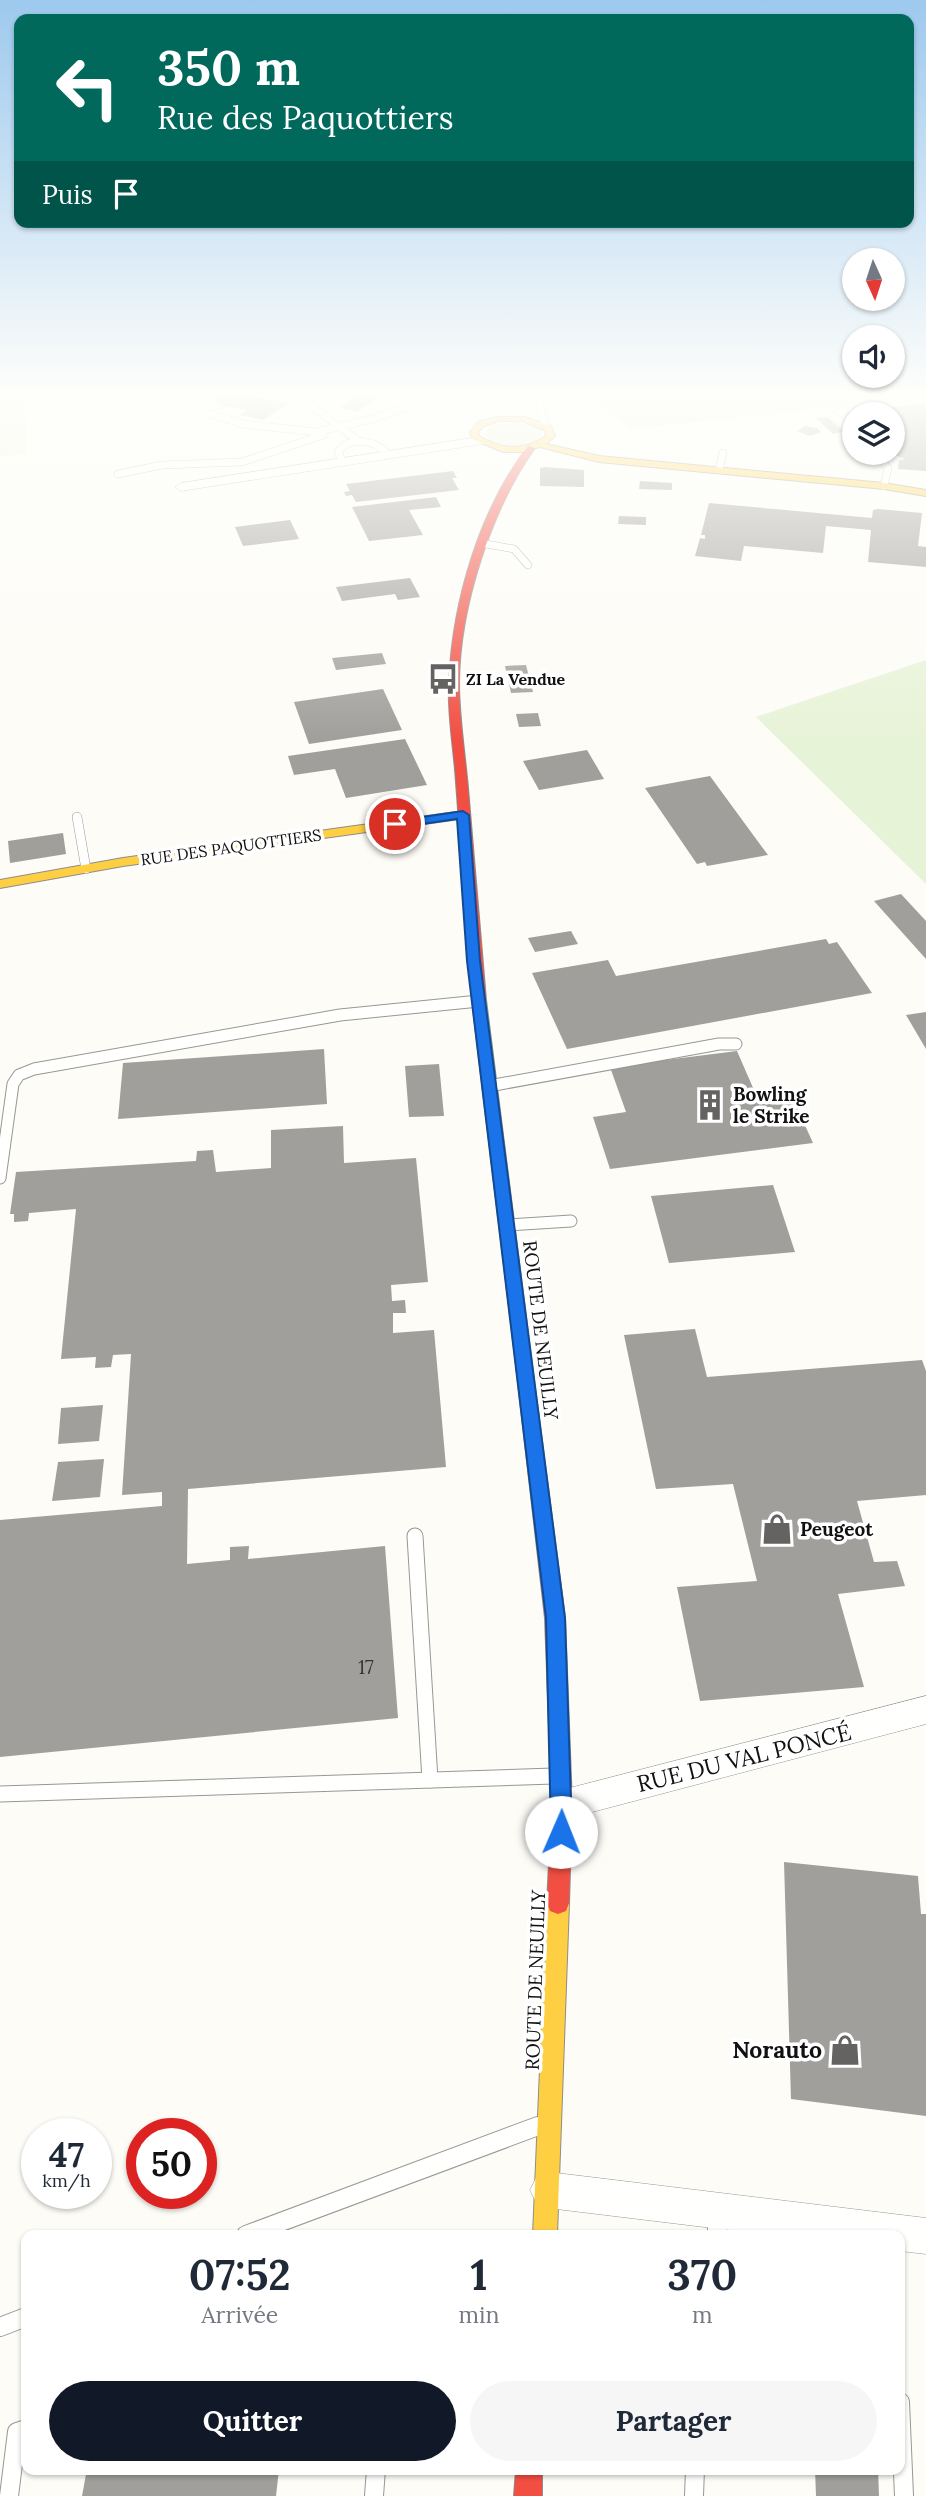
<!DOCTYPE html>
<html lang="fr">
<meta charset="utf-8">
<style>
:root{--surface:#fff;--page:#f6f6f7;--text:#1f2937;--muted:#747a83;--accent:#111827}
body{margin:0;font-family:Lora,serif;background:var(--page);color:var(--text);height:100vh;display:flex;flex-direction:column;font-size:26px;white-space:nowrap}
*{box-sizing:border-box;margin:0}
p{font-size:23px;color:var(--muted)}
.icon{flex:none;width:38px;height:38px;fill:none;stroke:currentColor;stroke-width:2;stroke-linecap:round;stroke-linejoin:round}
.map{position:relative;flex:1;overflow:hidden}
.details{position:absolute;left:21px;top:2230px;width:884px;height:245px;display:flex;flex-direction:column;background:var(--surface);border-radius:14px;box-shadow:0 2px 5px #0004}
.details>*{flex:none}
.top-card{position:absolute;left:14px;top:14px;width:900px;height:214px;border-radius:14px;box-shadow:0 2px 5px #0004;background:#00695c;color:#fff;overflow:hidden}
.needle{width:46px;rotate:177deg}
.tools{position:absolute;left:842px;top:248px;display:grid;gap:14px}
.tools a{display:grid;place-items:center;width:63px;height:63px;border-radius:50%;background:var(--surface);box-shadow:0 2px 5px #0004;font-size:35px}
.speed{position:absolute;left:21px;top:2118px;display:flex;gap:14px;font-size:35px;font-weight:700;text-align:center}
.speed>*{display:grid;place-content:center;width:91px;height:91px;border-radius:50%;background:var(--surface);box-shadow:0 2px 5px #0004;line-height:1}
.speed small{font-size:18px;font-weight:400}
.speed .limit{border:10px solid #d22;background:#fff;color:#111}
.pin{position:absolute;display:grid;place-items:center;width:60px;height:60px;color:#fff;margin:-30px;border:4px solid #fff;border-radius:50%;box-shadow:0 2px 7px #0007}
.me{position:absolute;width:77px;margin:-38px;rotate:1deg;stroke-linejoin:round;filter:drop-shadow(0 0 5px #0008)}
.turn{display:flex;align-items:center;gap:24px;height:147px;padding:0 28px;font-size:32px}
.turn .icon{width:91px;height:91px;stroke-width:2.5}
.turn b{display:block;font-size:49px;line-height:60px}
.then{display:flex;align-items:center;height:66px;padding:0 28px;background:#0003;gap:14px;font-size:26px}
.eta{display:flex;justify-content:space-evenly;align-items:center;height:119px;text-align:center}
.eta b{font-size:42px;font-weight:700;line-height:49px}
.cta{display:flex;gap:14px;margin-top:auto;padding:14px 28px}
.cta a{flex:1;height:80px;border-radius:42px;background:var(--accent);color:#fff;font-size:28px;font-weight:700;line-height:80px;text-align:center}
.cta a+a{background:var(--page);color:var(--text)}
.map>svg:first-child{display:block}
.green{fill:#e7f3d7}
.pitch{fill:#f0f6e1}
.building{fill:#a19f9c}
.lines{fill:none;stroke-linecap:round;stroke-linejoin:round}
.lane-far4-casing{stroke:#979795;stroke-width:8}
.lane-far3-casing{stroke:#979795;stroke-width:10}
.lane-far2-casing{stroke:#979795;stroke-width:13}
.lane-far1-casing{stroke:#979795;stroke-width:17}
.lane-casing{stroke:#979795;stroke-width:20}
.street-casing{stroke:#979795;stroke-width:1}
.fast-casing{stroke:#8e8d8b;stroke-width:2}
.slow-casing{stroke:#8e8d8b;stroke-width:2}
.jam-casing{stroke:#8e8d8b;stroke-width:2}
.lane-far4{stroke:#fffffe;stroke-width:7}
.lane-far3{stroke:#fffffe;stroke-width:9}
.lane-far2{stroke:#fffffe;stroke-width:11}
.lane-far1{stroke:#fffffe;stroke-width:15}
.lane{stroke:#fffffe;stroke-width:18}
.street{fill:#fffffe;fill-rule:evenodd}
.fast{fill:#16e098;fill-rule:evenodd}
.slow{fill:#ffcf43;fill-rule:evenodd}
.jam{fill:#f24e42;fill-rule:evenodd}
.route{fill:#1a73e8;stroke:#114b97;stroke-width:2}
.labels{text-anchor:middle;stroke-width:7;stroke-linejoin:round;paint-order:stroke}
.far-poi-label{font-size:16px;font-weight:bold;fill:#111;stroke:#fff;text-anchor:start}
.far-street-label{font-size:16px;fill:#111;stroke:#fff}
.poi-label{font-size:19px;font-weight:bold;fill:#111;stroke:#fff;text-anchor:start}
.street-label{font-size:19px;fill:#111;stroke:#fff}
.near-number-label{font-size:19px;fill:#353434}
.near-street-label{font-size:23px;fill:#111;stroke:#fff}
.near-poi-label{font-size:23px;font-weight:bold;fill:#111;stroke:#fff;text-anchor:end}
</style>
<div class="map">
<svg width="926" height="2496" viewBox="0 0 926 2496">
<rect width="100%" height="100%" fill="#fdfcf7"/>
<!-- green -->
<g class="green">
<polygon points="546,392 926,392 926,397 631,429 591,396"/>
<path d="M 515,422 L 540,428 L 543,436 C 525,449 504,448 485,437 L 484,433 L 490,426 Z"/>
<polygon points="926,660 926,884 756,717"/>
</g>
<!-- pitch -->
<polygon class="pitch" points="0,392 26,392 26,454 0,456"/>
<!-- building -->
<g class="building">
<polygon points="212,392 248,392 248,396 289,403 263,420 240,415 247,410 219,405 224,404 217,404"/>
<polygon points="364,392 385,392 357,412 340,408"/>
<polygon points="926,403 926,471 898,469 899,460 905,459 892,454 892,415 854,415 854,421 845,413"/>
<polygon points="827,417 844,432 833,434 816,418"/>
<polygon points="805,426 817,428 821,432 810,436 797,431"/>
<polygon points="545,467 584,470 584,487 540,486 540,468"/>
<polygon points="453,471 457,478 452,478 459,490 356,502 352,495 346,496 344,492 350,491 346,484"/>
<polygon points="640,481 672,483 672,490 639,489"/>
<polygon points="436,497 441,507 409,510 423,535 369,541 352,507"/>
<polygon points="709,503 872,518 873,510 878,509 922,513 918,546 926,547 926,567 868,562 871,530 826,526 823,553 744,546 741,561 695,556 700,538 705,539 705,535 701,535"/>
<polygon points="619,516 646,517 646,525 618,524"/>
<polygon points="290,520 299,539 243,546 235,527"/>
<polygon points="410,578 420,597 398,600 395,594 342,601 336,587"/>
<polygon points="382,653 386,664 336,670 332,658"/>
<polygon points="526,665 533,692 511,693 505,666"/>
<polygon points="383,689 402,730 309,744 294,702"/>
<polygon points="538,713 541,726 519,727 516,714"/>
<polygon points="405,739 427,785 346,798 335,769 294,775 288,756"/>
<polygon points="587,750 604,779 539,790 523,761"/>
<polygon points="710,776 765,851 768,855 707,866 705,862 697,864 645,788"/>
<polygon points="63,833 66,854 10,863 8,841"/>
<polygon points="901,894 926,921 926,959 874,901"/>
<polygon points="571,931 578,944 535,952 528,938"/>
<polygon points="826,939 829,944 837,942 872,993 567,1049 532,973 608,960 616,976"/>
<polygon points="926,1012 926,1049 906,1015"/>
<polygon points="324,1049 327,1104 118,1119 123,1063"/>
<polygon points="737,1051 757,1097 790,1092 813,1143 610,1169 593,1117 626,1112 610,1067"/>
<polygon points="439,1064 444,1116 409,1117 405,1066"/>
<polygon points="343,1126 344,1163 416,1158 428,1282 391,1285 392,1301 405,1300 406,1313 393,1313 393,1333 434,1330 446,1467 188,1489 187,1564 230,1560 230,1547 249,1546 248,1559 385,1546 398,1718 0,1757 0,1520 162,1506 162,1492 122,1495 131,1354 113,1355 111,1367 95,1368 96,1357 61,1359 76,1209 29,1213 28,1221 14,1222 14,1214 10,1214 16,1172 196,1161 197,1151 213,1150 216,1172 271,1168 271,1130"/>
<polygon points="773,1185 795,1252 669,1263 651,1196"/>
<polygon points="695,1329 707,1377 922,1360 926,1371 926,1495 857,1501 874,1562 897,1561 905,1586 838,1594 864,1687 700,1701 677,1587 757,1581 733,1484 656,1489 624,1335"/>
<polygon points="103,1405 99,1441 58,1444 61,1408"/>
<polygon points="104,1459 100,1497 52,1501 58,1462"/>
<polygon points="784,1862 918,1876 921,1914 926,1914 926,2116 791,2099"/>
<polygon points="87,2469 279,2469 276,2496 82,2496"/>
<polygon points="815,2469 878,2469 879,2496 816,2496"/>
</g>
<g class="lines">
<defs>
<g id="lane-far4">
<polyline points="175,392 207,413 243,424 316,432 376,418 447,392"/>
<polyline points="302,392 314,408 359,441"/>
<polyline points="537,392 545,425"/>
<polyline points="834,416 854,434"/>
<polyline points="875,453 888,468 884,486"/>
<path d="M 342,461 L 338,452 C 350,435 375,440 388,454"/>
<polyline points="719,470 723,453"/>
<polyline points="118,474 162,465 242,462 323,435"/>
<polyline points="486,544 514,549 528,565"/>
</g>
<polyline id="lane-far3" points="77,817 86,869"/>
<g id="lane-far2">
<polyline points="489,1086 719,1044 736,1044"/>
<polyline points="0,1178 13,1084 19,1075 34,1069 340,1015 479,1001"/>
<polyline points="507,1225 571,1221"/>
</g>
<g id="lane-far1">
<polyline points="415,1536 430,1780"/>
<polyline points="0,1794 554,1776"/>
</g>
<g id="lane">
<polyline points="717,2213 717,2235"/>
<polyline points="246,2235 538,2126"/>
<polyline points="0,2327 26,2317"/>
<polyline points="900,2402 904,2496"/>
<polyline points="9,2496 17,2432 26,2429"/>
<polyline points="374,2496 376,2469"/>
<polyline points="694,2496 695,2469"/>
</g>
<g id="street">
<polygon points="479,437 485,441 483,444 181,491 175,487 181,483"/>
<polygon points="926,1696 926,1724 562,1820 551,1816 547,1805 551,1794 562,1790"/>
<polygon points="548,2172 926,2218 926,2254 900,2251 900,2235 770,2235 548,2208 536,2202 530,2190 536,2178"/>
</g>
<polygon id="fast" points="479,996 486,1000 532,1365 530,1370 524,1372 518,1370 516,1365 472,1000"/>
<g id="slow">
<path d="M 498,417 L 524,417 L 551,426 L 555,436 L 546,444 L 599,456 L 884,483 L 926,490 L 926,496 L 884,489 L 599,462 L 540,447 L 524,452 L 503,452 L 472,439 L 470,432 L 478,422 ZM 498,421 L 523,421 L 544,430 L 547,435 C 525,452 501,449 479,436 L 478,432 L 484,426 Z"/>
<polygon points="463,811 469,815 467,818 123,866 0,888 0,880 123,858"/>
<polygon points="558,1892 566,1895 569,1903 557,2235 533,2235 547,1903 550,1895"/>
</g>
<g id="jam">
<path d="M 528,446 L 535,448 C 491,510 460,606 459,682 C 459,717 465,754 468,788 C 474,859 480,929 486,1000 L 479,1004 L 472,1000 C 467,927 461,855 456,782 C 454,749 447,714 449,681 C 453,600 479,511 528,446 Z"/>
<polygon points="524,1358 530,1360 532,1365 565,1618 572,1805 569,1903 566,1911 558,1914 550,1911 547,1903 552,1805 545,1618 516,1365 518,1360"/>
<polygon points="516,2469 542,2469 542,2496 514,2496"/>
</g>
</defs>
<!-- lane-far4 casing -->
<use href="#lane-far4" class="lane-far4-casing"/>
<!-- lane-far3 casing -->
<use href="#lane-far3" class="lane-far3-casing"/>
<!-- lane-far2 casing -->
<use href="#lane-far2" class="lane-far2-casing"/>
<!-- lane-far1 casing -->
<use href="#lane-far1" class="lane-far1-casing"/>
<!-- lane casing -->
<use href="#lane" class="lane-casing"/>
<!-- street casing -->
<use href="#street" class="street-casing"/>
<!-- fast casing -->
<use href="#fast" class="fast-casing"/>
<!-- slow casing -->
<use href="#slow" class="slow-casing"/>
<!-- jam casing -->
<use href="#jam" class="jam-casing"/>
<!-- lane-far4 -->
<use href="#lane-far4" class="lane-far4"/>
<!-- lane-far3 -->
<use href="#lane-far3" class="lane-far3"/>
<!-- lane-far2 -->
<use href="#lane-far2" class="lane-far2"/>
<!-- lane-far1 -->
<use href="#lane-far1" class="lane-far1"/>
<!-- lane -->
<use href="#lane" class="lane"/>
<!-- street -->
<use href="#street" class="street"/>
<!-- fast -->
<use href="#fast" class="fast"/>
<!-- slow -->
<use href="#slow" class="slow"/>
<!-- jam -->
<use href="#jam" class="jam"/>
</g>
<!-- sky -->
<linearGradient id="sky" x2="0" y2="1"><stop stop-color="#9dc9ee"/><stop offset="0.53" stop-color="#fefefb"/><stop offset="1" stop-color="#fefefb" stop-opacity="0"/></linearGradient>
<rect width="926" height="741" fill="url(#sky)"/>
<!-- route -->
<polygon class="route" points="463,811 469,815 480,961 565,1618 572,1832 569,1839 561,1842 554,1839 551,1832 546,1618 467,961 457,819 395,828 389,824 395,821"/>
<!-- icons -->
<defs>
<symbol id="bus-bare" viewBox="-9 -9 18 18"><path d="M-5-6H5V4H4V6H2V4H-2V6H-4V4H-5ZM-3.5-4V0h7V-4ZM-3.5 1.2v1.5H-2V1.2ZM2 1.2v1.5H3.5V1.2Z" fill="#646362" stroke="#fff" stroke-width="2.5" paint-order="stroke"/></symbol>
<symbol id="building-bare" viewBox="-9 -9 18 18"><path d="M-4-6H4V6H1V3H-1V6H-4ZM-2.5-4.3h1.7v1.8h-1.7ZM.8-4.3h1.7v1.8H.8ZM-2.5-1h1.7V.8h-1.7ZM.8-1h1.7V.8H.8Z" fill="#646362" stroke="#fff" stroke-width="2.5" paint-order="stroke"/></symbol>
<symbol id="shop-bare" viewBox="-9 -9 18 18"><path d="M-5-2.5h2.3a2.7 3.5 0 0 1 5.4 0H5L5.5 6h-11ZM-1.5-2.5h3a1.5 2.3 0 0 0-3 0Z" fill="#646362" stroke="#fff" stroke-width="2.5" paint-order="stroke"/></symbol>
</defs>
<g fill-rule="evenodd">
<use href="#bus-bare" x="421" y="657" width="44" height="44"/>
<use href="#building-bare" x="688" y="1083" width="44" height="44"/>
<use href="#shop-bare" x="755" y="1507" width="44" height="44"/>
<use href="#shop-bare" x="823" y="2028" width="44" height="44"/>
</g>
<g class="labels">
<!-- far-poi labels -->
<g class="far-poi-label">
<text x="466" y="685">ZI La Vendue</text>
</g>
<!-- far-street labels -->
<g class="far-street-label">
<text transform="translate(231 847) rotate(-8)" y="6">RUE DES PAQUOTTIERS</text>
</g>
<!-- poi labels -->
<g class="poi-label">
<text x="733" y="1101">Bowling<tspan x="733" dy="22">le Strike</tspan></text>
<text x="800" y="1536">Peugeot</text>
</g>
<!-- street labels -->
<g class="street-label">
<text transform="translate(541 1330) rotate(83)" y="7">ROUTE DE NEUILLY</text>
<text transform="translate(535 1980) rotate(-88)" y="7">ROUTE DE NEUILLY</text>
</g>
<!-- near-number labels -->
<g class="near-number-label">
<text x="366" y="1674">17</text>
</g>
<!-- near-street labels -->
<g class="near-street-label">
<text transform="translate(744 1758) rotate(-14)" y="8">RUE DU VAL PONCÉ</text>
</g>
<!-- near-poi labels -->
<g class="near-poi-label">
<text x="822" y="2058">Norauto</text>
</g>
</g>
</svg>
<div class="tools">
<a><svg class="needle" viewBox="-14 -14 28 28"><path d="M0-13l5 13h-10z" fill="#e53935"/><path d="M0 13l5-13h-10z" fill="#747a83"/></svg></a>
<a><svg class="icon" aria-label="sound" viewBox="0 0 24 24"><path d="M4 9h4l5-4v14l-5-4H4zM17 9q2 3 0 6"/></svg></a>
<a><svg class="icon" aria-label="layers" viewBox="0 0 24 24"><path d="M12 4l9 5-9 5-9-5zM3 14l9 5 9-5"/></svg></a>
</div>
<div class="speed"><div>47<small>km/h</small></div><div class="limit">50</div></div>
<div class="pin" style="left:395px;top:824px;background:#d93025"><svg class="icon" aria-label="arrive" viewBox="0 0 24 24"><path d="M6 21V4h12l-3 4 3 4H6"/></svg></div>
<svg class="me" style="left:561px;top:1832px" viewBox="-20 -20 40 40"><circle r="19" fill="#fff"/><path d="M0-13L10 11 0 6-10 11z" fill="#1a73e8"/></svg>
<div class="top-card">
<div class="turn"><svg class="icon" aria-label="left" viewBox="0 0 24 24"><path d="M17 20v-9H6M10 6l-5 5 5 5"/></svg><div><b>350 m</b>Rue des Paquottiers</div></div>
<div class="then">Puis<svg class="icon" aria-label="arrive" viewBox="0 0 24 24"><path d="M6 21V4h12l-3 4 3 4H6"/></svg></div>
</div>
<section class="details">
<div class="eta">
<div><b>07:52</b><p>Arrivée</p></div>
<div><b>1</b><p>min</p></div>
<div><b>370</b><p>m</p></div>
</div>
<div class="cta"><a>Quitter</a><a>Partager</a></div>
</section>
</div>
